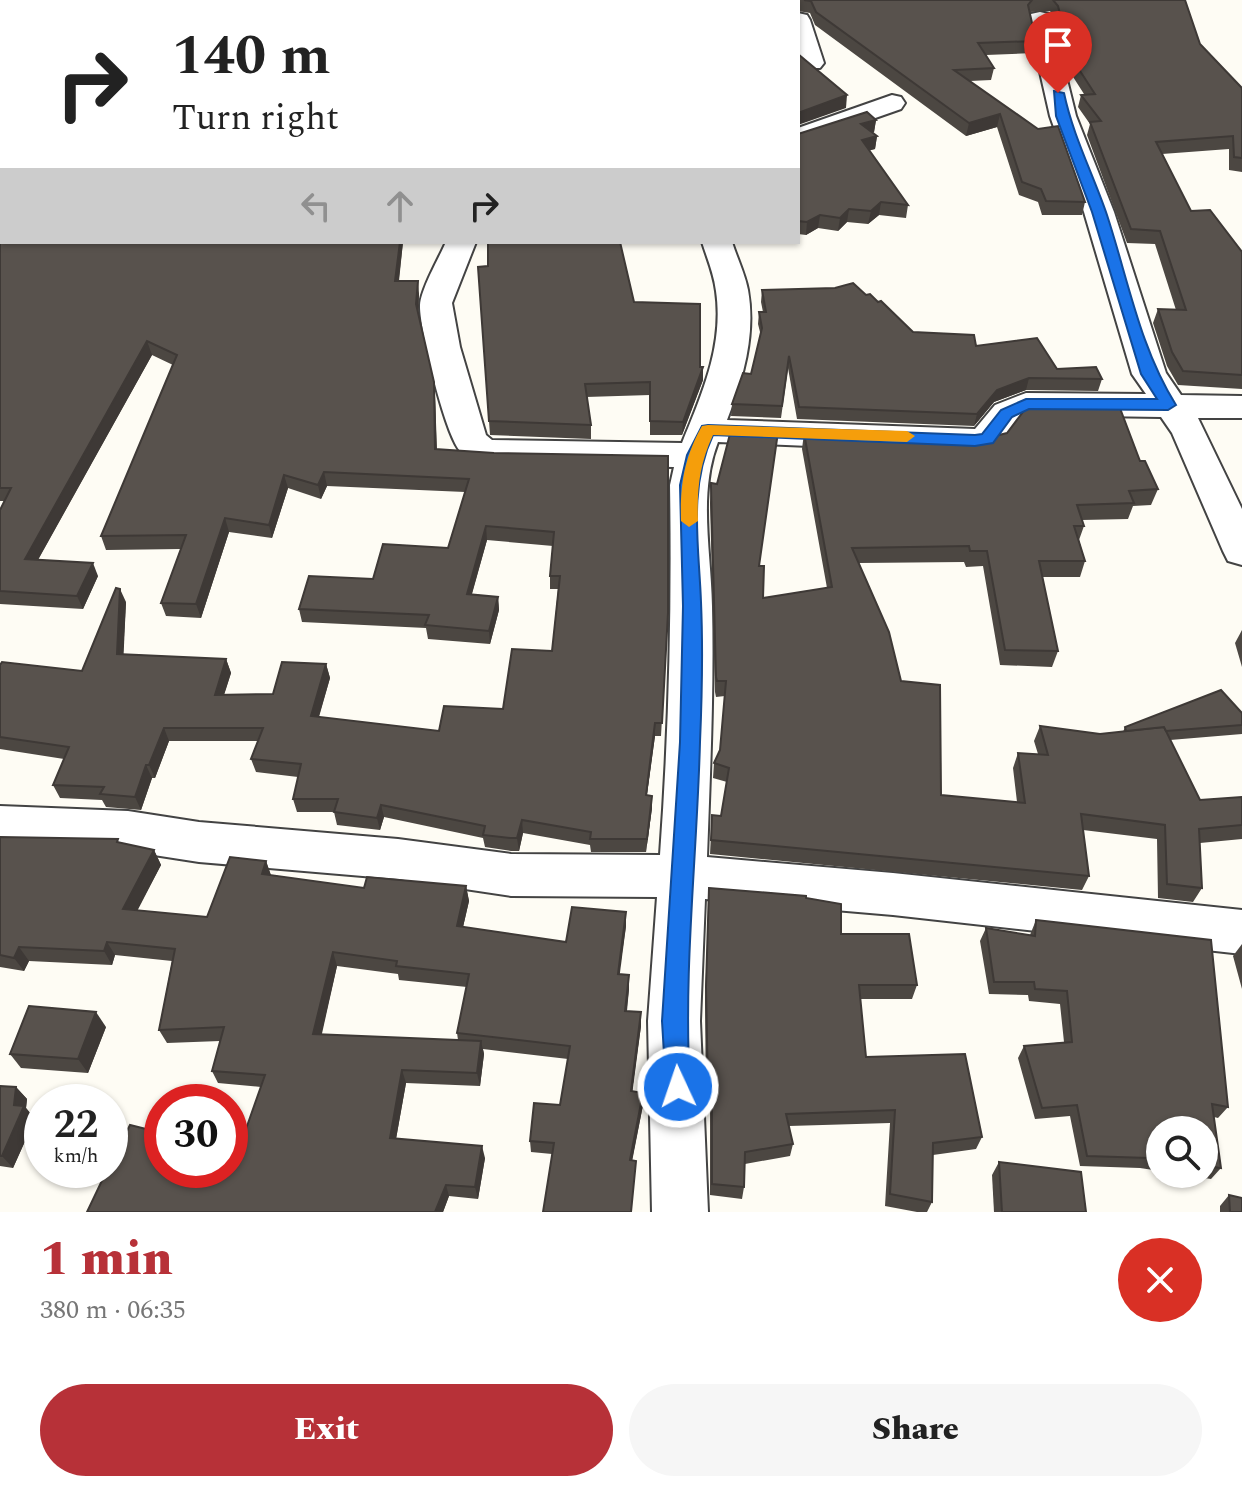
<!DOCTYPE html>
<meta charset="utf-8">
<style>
:root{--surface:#fff;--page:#f6f6f6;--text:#222;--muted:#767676;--accent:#b73138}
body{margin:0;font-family:Spectral,serif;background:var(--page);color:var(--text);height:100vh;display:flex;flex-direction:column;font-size:30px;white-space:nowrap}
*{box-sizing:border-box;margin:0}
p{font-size:26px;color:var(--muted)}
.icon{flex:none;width:44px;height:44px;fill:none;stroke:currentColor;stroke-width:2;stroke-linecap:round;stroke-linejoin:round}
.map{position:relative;height:1212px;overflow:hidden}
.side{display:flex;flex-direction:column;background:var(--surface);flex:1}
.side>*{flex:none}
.top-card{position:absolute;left:0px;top:0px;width:800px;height:244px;box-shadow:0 2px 6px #0004;background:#fff;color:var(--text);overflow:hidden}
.controls{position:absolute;left:1146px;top:1116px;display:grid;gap:16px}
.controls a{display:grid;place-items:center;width:72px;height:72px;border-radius:50%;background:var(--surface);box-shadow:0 2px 6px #0004;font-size:40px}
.speed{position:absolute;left:24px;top:1084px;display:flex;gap:16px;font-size:40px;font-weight:700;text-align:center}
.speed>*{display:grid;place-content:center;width:104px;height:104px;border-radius:50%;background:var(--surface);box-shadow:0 2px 6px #0004;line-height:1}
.speed small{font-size:20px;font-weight:400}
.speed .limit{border:12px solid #d22;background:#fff;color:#111}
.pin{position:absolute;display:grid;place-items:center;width:68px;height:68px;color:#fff;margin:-82px -34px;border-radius:50% 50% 50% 0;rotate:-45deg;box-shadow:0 0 8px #0007}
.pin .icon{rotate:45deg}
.me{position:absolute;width:88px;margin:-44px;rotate:357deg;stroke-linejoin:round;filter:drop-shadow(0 0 6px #0008)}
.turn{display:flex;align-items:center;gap:28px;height:168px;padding:0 40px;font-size:36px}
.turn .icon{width:104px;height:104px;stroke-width:2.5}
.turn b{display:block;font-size:56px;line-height:68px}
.lanes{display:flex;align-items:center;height:76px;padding:0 40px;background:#0003;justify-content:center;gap:40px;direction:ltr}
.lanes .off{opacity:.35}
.round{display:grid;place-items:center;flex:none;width:84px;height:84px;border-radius:42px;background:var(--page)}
.overview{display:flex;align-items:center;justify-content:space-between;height:136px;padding:0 40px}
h1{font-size:48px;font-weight:800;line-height:60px;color:var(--accent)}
.action{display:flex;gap:16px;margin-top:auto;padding:16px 40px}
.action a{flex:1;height:92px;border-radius:48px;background:var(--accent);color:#fff;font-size:32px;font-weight:800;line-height:92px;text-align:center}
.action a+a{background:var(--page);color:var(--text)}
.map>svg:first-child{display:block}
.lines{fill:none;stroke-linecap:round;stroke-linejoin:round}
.minor-casing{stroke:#434343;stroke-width:4}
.minor{fill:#fff;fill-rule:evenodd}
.wall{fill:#4c4742;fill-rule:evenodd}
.shaded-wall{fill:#3e3936}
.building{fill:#58524d;stroke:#3e3936;stroke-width:2}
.route{fill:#1a73e8;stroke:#114b97;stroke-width:2}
.slow{fill:#f59e0b}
</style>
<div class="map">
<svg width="1242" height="1212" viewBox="0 0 1242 1212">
<rect width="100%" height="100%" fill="#fefcf4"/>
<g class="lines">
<defs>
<g id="minor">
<polygon points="490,0 516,0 517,2 491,2"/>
<path d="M 1040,12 L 1049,14 L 1052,19 L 1076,116 L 1114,212 L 1166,373 L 1181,395 L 1242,396 L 1242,418 L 1198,418 L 1242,509 L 1242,565 L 1228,561 L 1223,551 L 1172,433 L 1161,417 L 1031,415 L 1019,421 L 1000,447 L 975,453 L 718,442 C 698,493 711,551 712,606 C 714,689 710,773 707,857 L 893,873 L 1242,910 L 1242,954 L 893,915 L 705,899 L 700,1021 L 708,1212 L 652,1212 L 648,1021 L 657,897 L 511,896 L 398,879 L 199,862 L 128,851 L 0,846 L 0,806 L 128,811 L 199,822 L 398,839 L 511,854 L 660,855 C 669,731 672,609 670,485 L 674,467 L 495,464 C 484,463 469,461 461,452 C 446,438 419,328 420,305 C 421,289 439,258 446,242 L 476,242 L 452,303 L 460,347 L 486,435 L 492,440 L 682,443 C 702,394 724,345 716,291 C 714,274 707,258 702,242 L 732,242 C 737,258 745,274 748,290 C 756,335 743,379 727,420 L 975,429 L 995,405 L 1026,393 L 1146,394 L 1132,374 L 1084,212 L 1050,116 L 1028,19 L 1031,14 Z"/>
<polygon points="798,13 807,15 810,20 824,63 820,68 802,68 798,63"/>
<polygon points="892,95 901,97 905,103 901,109 798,145 798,128"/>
<polygon points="0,108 2,108 0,128"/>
</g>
</defs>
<!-- minor casing -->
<use href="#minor" class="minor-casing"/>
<!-- minor -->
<use href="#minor" class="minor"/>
</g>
<!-- wall -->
<g class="wall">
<polygon points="0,0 474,0 473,2 2,2 2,107 0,107"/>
<polygon points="781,0 1185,0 1200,44 1242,88 1242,172 1229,170 1229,149 1162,154 1191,211 1242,251 1242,389 1178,385 1167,366 1153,323 1158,309 1176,310 1155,244 1127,243 1087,135 1090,124 1078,107 1081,95 1084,94 1068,69 1055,18 1050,11 1030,12 1036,41 1033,53 986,55 994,68 991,80 970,81 1085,202 1082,215 1042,215 1038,202 1019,195 997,127 966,136 815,25 810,13 798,11 798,2 784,2"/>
<polygon points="876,120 874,132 873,133 877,136 875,149 869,150 908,205 906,218 879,215 868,224 847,222 838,231 818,228 806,235 798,234 798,134"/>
<polygon points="0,210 2,242 403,242 399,281 419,294 418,314 435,396 437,449 668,613 661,736 655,736 647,795 652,808 646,852 591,852 590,845 523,833 519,851 511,851 485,847 483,838 384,817 380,830 337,825 334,812 297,812 293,799 298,777 256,772 251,759 258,741 169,741 155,778 152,778 141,810 106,807 102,800 60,798 53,785 64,759 0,749 0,665 82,671 126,602 123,654 226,659 231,673 224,694 273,694 326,664 330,678 319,717 439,731 503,709 552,651 558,589 550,589 550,576 553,546 487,540 472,594 498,597 499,610 490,644 428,639 426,628 302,622 299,609 448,548 465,492 327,486 321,499 288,488 272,538 229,532 201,618 166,616 161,603 181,549 106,550 101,536 173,365 152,355 38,560 98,576 83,609 0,604 0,510 4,501 0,501"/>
<polygon points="488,266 634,302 700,367 703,367 703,380 682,435 650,435 650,395 586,397 591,425 591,439 490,435 489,421"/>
<polygon points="762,290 866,295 878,302 913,332 976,346 1057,369 1102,379 1098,391 1026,390 994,402 974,426 797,419 788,368 781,418 731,416 732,404 751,374 761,336 758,324 759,312 763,312 761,302"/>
<polygon points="804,433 1140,461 1158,489 1151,505 1133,506 1128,519 1082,520 1084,526 1079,540 1085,561 1080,577 1042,577 1058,651 1052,667 1000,665 983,566 966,567 964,562 859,563 941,795 1017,802 1013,768 1018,753 1038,754 1034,741 1040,726 1100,734 1123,732 1125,727 1242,713 1242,734 1170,740 1200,800 1242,797 1242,839 1200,843 1202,888 1193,902 1158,898 1157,839 1083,830 1089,876 1082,890 710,854 712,815 721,816 727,782 713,778 714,763 720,750 725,696 716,697 715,692 710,503 711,487 717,484 760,566 763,598 827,588 802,449"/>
<polygon points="1242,630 1242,667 1235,643"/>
<path d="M 0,837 L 120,843 L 154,850 L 161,865 L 137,910 L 207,917 L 266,861 L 271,875 L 364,888 L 466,886 L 469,901 L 463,927 L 566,942 L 626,926 L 619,974 L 629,989 L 627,1011 L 641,1026 L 632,1091 L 643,1093 L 643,1105 L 632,1160 L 636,1161 L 636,1172 L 552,1154 L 531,1152 L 530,1141 L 560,1105 L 568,1059 L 483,1049 L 484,1054 L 480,1086 L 406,1083 L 396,1139 L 485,1158 L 478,1199 L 449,1196 L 443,1212 L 87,1212 L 162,1170 L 246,1129 L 261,1087 L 218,1083 L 212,1071 L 220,1041 L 167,1043 L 159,1030 L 172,961 L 115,955 L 112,965 L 29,961 L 24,971 L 0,967 ZM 337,966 L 398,974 L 399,980 L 467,987 L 457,1033 L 458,1040 L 321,1035 Z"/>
<polygon points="709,888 806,898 841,934 917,985 912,999 860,999 866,1057 982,1137 976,1149 933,1155 932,1202 927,1212 917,1212 885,1206 890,1123 789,1126 793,1144 790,1156 745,1164 744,1187 742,1199 710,1195 710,1104 706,1104 705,1000"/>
<polygon points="1036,920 1228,1107 1218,1118 1214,1117 1221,1168 1211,1179 1178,1174 1204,1174 1204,1130 1160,1130 1160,1171 1140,1168 1080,1166 1070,1116 1035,1119 1018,1058 1024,1046 1064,1042 1060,1004 1029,1001 1028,995 989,994 980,941 986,928 1030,935"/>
<polygon points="1242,944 1242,989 1233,956"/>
<polygon points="106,1027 88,1073 21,1068 10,1054"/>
<polygon points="0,1086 16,1087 27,1099 26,1108 35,1119 13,1168 0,1166"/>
<polygon points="999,1162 1086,1212 994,1212 992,1175"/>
<polygon points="1229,1195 1242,1212 1220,1212 1220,1206"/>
</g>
<!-- shaded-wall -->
<g class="shaded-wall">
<polygon points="847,95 846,108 798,125 798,113"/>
<polygon points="1000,114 997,127 966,136 969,123"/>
<polygon points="876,120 874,132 859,136 861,124"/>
<polygon points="877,136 875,149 860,153 862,140"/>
<polygon points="881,202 879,215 868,224 871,211"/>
<polygon points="849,209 847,222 838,231 840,218"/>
<polygon points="820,215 818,228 806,235 807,222"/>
<polygon points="400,242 403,242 397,295 395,281"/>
<polygon points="418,281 419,294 418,318 416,304"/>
<polygon points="147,341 152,355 31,572 25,559"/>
<polygon points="703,367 703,380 682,435 683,422"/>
<polygon points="1029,378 1026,390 994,402 974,426 977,414 997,390"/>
<polygon points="434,382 435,396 437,463 435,449"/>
<polygon points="324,472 327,486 321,499 318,485"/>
<polygon points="284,475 288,488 272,538 269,525"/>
<polygon points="225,518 229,532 201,618 196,604"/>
<polygon points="486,526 487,540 468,607 467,594"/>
<polygon points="93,563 98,576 83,609 77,596"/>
<polygon points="120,589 126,602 123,667 117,654"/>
<polygon points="498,597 499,610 490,644 489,631"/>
<polygon points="226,659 231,673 220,708 215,695"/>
<polygon points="326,664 330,678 315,729 311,716"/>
<polygon points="655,723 655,736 645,808 646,795"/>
<polygon points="164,728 169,741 155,778 149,765"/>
<polygon points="146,765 152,778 141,810 135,797"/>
<polygon points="652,796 652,808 646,852 647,839"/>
<polygon points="381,805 384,817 380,830 377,818"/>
<polygon points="522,820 523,833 519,851 517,838"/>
<polygon points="154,850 161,865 131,923 123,909"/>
<polygon points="266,861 271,876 262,874"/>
<polygon points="466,886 469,901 460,940 457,926"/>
<polygon points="626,912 626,926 618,988 618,974"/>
<polygon points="107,942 115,955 112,965 104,951"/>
<polygon points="19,947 29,961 24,971 14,958"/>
<polygon points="333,952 337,966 319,1047 313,1034"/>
<polygon points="629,975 629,989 625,1024 625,1011"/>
<polygon points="96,1012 106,1027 88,1073 78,1059"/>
<polygon points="641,1012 641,1026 631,1103 631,1091"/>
<polygon points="481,1041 484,1054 480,1086 477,1073"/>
<polygon points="402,1070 406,1083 394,1150 390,1138"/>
<polygon points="16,1087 27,1099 26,1108 35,1119 13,1168 2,1156 14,1105"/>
<polygon points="643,1093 643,1105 630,1172 630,1160"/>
<polygon points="482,1146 485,1158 478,1199 475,1187"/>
<polygon points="446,1185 449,1196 443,1212 435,1212"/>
</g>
<!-- building -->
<g class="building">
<polygon points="0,0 468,0 468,2 2,2 2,94 0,94"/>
<polygon points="541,0 767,0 766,2 541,2"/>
<polygon points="804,0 1032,0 1028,5 1036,41 978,43 994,68 954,70 1038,129 1058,126 1085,202 1046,201 1041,189 1022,182 1000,114 969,123 816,12 811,1"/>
<polygon points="1053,0 1185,0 1200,44 1242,88 1242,158 1234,157 1233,136 1156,142 1191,211 1210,210 1242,252 1242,375 1183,371 1172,352 1158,309 1186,310 1160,231 1131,229 1090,122 1101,121 1081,95 1095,94 1071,57 1058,6"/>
<polygon points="798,54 847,95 798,113"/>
<polygon points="867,112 876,120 861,124 877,136 862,140 908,205 881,202 871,211 849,209 840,218 820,215 807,222 798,221 798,134"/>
<polygon points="0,210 2,210 2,242 400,242 395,281 418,281 416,304 434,382 435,449 494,453 668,456 668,613 662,723 655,723 646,795 652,796 647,839 590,839 591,832 522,820 517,838 510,838 483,835 485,826 381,805 377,818 334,812 338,799 293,799 301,764 251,759 263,728 164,728 149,765 146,765 135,797 100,794 104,787 53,785 69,747 0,737 0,665 2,662 82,671 116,588 120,589 117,654 226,659 215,695 273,694 282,662 326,664 311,716 439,731 444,706 503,709 512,649 552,651 560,576 550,576 554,532 486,526 467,594 498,597 489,631 425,625 429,615 299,609 309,576 373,579 383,544 448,548 469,479 324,472 318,485 284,475 269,525 225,518 196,604 161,603 186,535 101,536 177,355 147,341 25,559 93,563 77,596 0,591 0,510 11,488 0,488"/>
<polygon points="488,242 620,242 634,302 700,304 700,367 703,367 683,422 650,421 650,382 585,384 591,425 489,421 478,267 488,266"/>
<polygon points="853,283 866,295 870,294 878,302 881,301 913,332 974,335 976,346 1037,338 1057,369 1096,367 1102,379 1029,378 997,390 977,414 799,407 789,356 782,406 732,404 743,373 751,374 762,328 759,312 766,312 762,290 835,288"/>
<polygon points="1036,402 1118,403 1140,461 1145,461 1158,489 1129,491 1134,503 1077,505 1084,526 1074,526 1085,561 1039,561 1058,651 1005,650 987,551 970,551 969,546 852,548 889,632 901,681 940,685 941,795 1025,803 1018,753 1048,755 1040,726 1100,734 1164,727 1200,800 1242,797 1242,825 1199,829 1202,888 1167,884 1165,825 1081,814 1089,876 711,840 712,815 721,816 729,768 714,763 720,750 726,681 717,681 716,677 711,487 711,483 717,484 731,430 778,432 759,566 764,566 763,598 832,587 804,433 979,440 1007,433 1026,408"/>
<polygon points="1221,690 1242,713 1242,725 1166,731 1164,727 1126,731 1125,727"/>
<polygon points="0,837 118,839 117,842 154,850 123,909 207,917 230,857 266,861 262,874 364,888 367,877 466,886 457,926 566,942 572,907 626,912 618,974 629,975 625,1011 641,1012 631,1091 643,1093 630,1160 636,1161 631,1212 543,1212 554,1143 530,1141 534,1103 560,1105 570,1046 457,1033 469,974 396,966 397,961 333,952 313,1034 481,1041 477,1073 402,1070 390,1138 482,1146 475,1187 446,1185 435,1212 87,1212 107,1170 110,1170 110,1165 130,1125 162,1133 162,1170 230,1170 230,1127 246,1129 265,1075 212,1071 224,1027 159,1030 175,949 107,942 104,951 19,947 14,958 0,955"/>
<polygon points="709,888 806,896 806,898 841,904 841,934 909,934 917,985 859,985 866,1057 965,1054 982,1137 933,1143 932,1202 890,1194 895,1110 786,1114 793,1144 745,1152 744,1187 712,1184 712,1091 708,1091 706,987"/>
<polygon points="1036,920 1211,940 1228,1107 1212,1104 1221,1168 1204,1166 1204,1130 1160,1130 1160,1159 1149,1158 1087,1156 1077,1105 1042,1108 1024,1046 1072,1042 1067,991 1035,989 1034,982 994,982 986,928 1035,936"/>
<polygon points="29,1006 96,1012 78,1059 10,1054"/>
<polygon points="0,1086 16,1087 14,1105 24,1106 2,1156 0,1156"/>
<polygon points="999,1162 1081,1172 1086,1212 1002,1212"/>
<polygon points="1229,1195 1242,1198 1242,1212 1230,1212"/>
</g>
<!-- route -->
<path class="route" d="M 1054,91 L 1064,93 C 1073,136 1093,174 1107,215 C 1128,279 1140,348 1176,405 L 1168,410 L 1029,409 L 1012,417 L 993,443 L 975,446 L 713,435 C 688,488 699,546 701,602 C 703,648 702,696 700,742 C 697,857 683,972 690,1087 L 686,1096 L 678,1099 L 669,1096 L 666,1087 L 662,1021 L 680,742 L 683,606 L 680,485 L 687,455 L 702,426 L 708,425 L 975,435 L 982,434 L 1001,410 L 1026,399 L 1157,399 L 1141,374 L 1092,212 L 1056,116 Z"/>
<!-- slow -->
<path class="slow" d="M 708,425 L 907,431 L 915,436 L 907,442 L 713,435 C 699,465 697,489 698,521 L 689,527 L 681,521 C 680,485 684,458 702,426 Z"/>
</svg>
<div class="controls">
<a><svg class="icon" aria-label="search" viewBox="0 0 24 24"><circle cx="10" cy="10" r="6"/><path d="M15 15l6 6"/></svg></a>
</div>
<div class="speed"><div>22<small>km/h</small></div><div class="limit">30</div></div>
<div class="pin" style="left:1058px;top:93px;background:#d93025"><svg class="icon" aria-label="arrive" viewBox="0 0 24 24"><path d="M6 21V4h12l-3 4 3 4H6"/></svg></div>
<svg class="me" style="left:678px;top:1087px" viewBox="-20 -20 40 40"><circle r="17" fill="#1a73e8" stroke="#fff" stroke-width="3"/><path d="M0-11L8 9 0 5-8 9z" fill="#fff"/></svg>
<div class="top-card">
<div class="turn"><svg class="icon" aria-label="right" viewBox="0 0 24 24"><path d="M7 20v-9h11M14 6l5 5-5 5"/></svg><div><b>140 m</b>Turn right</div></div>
<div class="lanes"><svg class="icon off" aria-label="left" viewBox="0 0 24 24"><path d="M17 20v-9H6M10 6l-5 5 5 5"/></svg><svg class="icon off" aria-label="ahead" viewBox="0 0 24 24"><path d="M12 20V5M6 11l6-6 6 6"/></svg><svg class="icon" aria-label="right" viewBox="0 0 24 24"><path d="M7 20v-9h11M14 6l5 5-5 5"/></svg></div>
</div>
</div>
<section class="side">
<div class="overview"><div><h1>1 min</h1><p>380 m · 06:35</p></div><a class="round" style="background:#d93025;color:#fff"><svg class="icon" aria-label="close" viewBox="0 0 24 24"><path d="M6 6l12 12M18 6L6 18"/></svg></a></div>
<div class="action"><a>Exit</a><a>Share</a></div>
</section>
